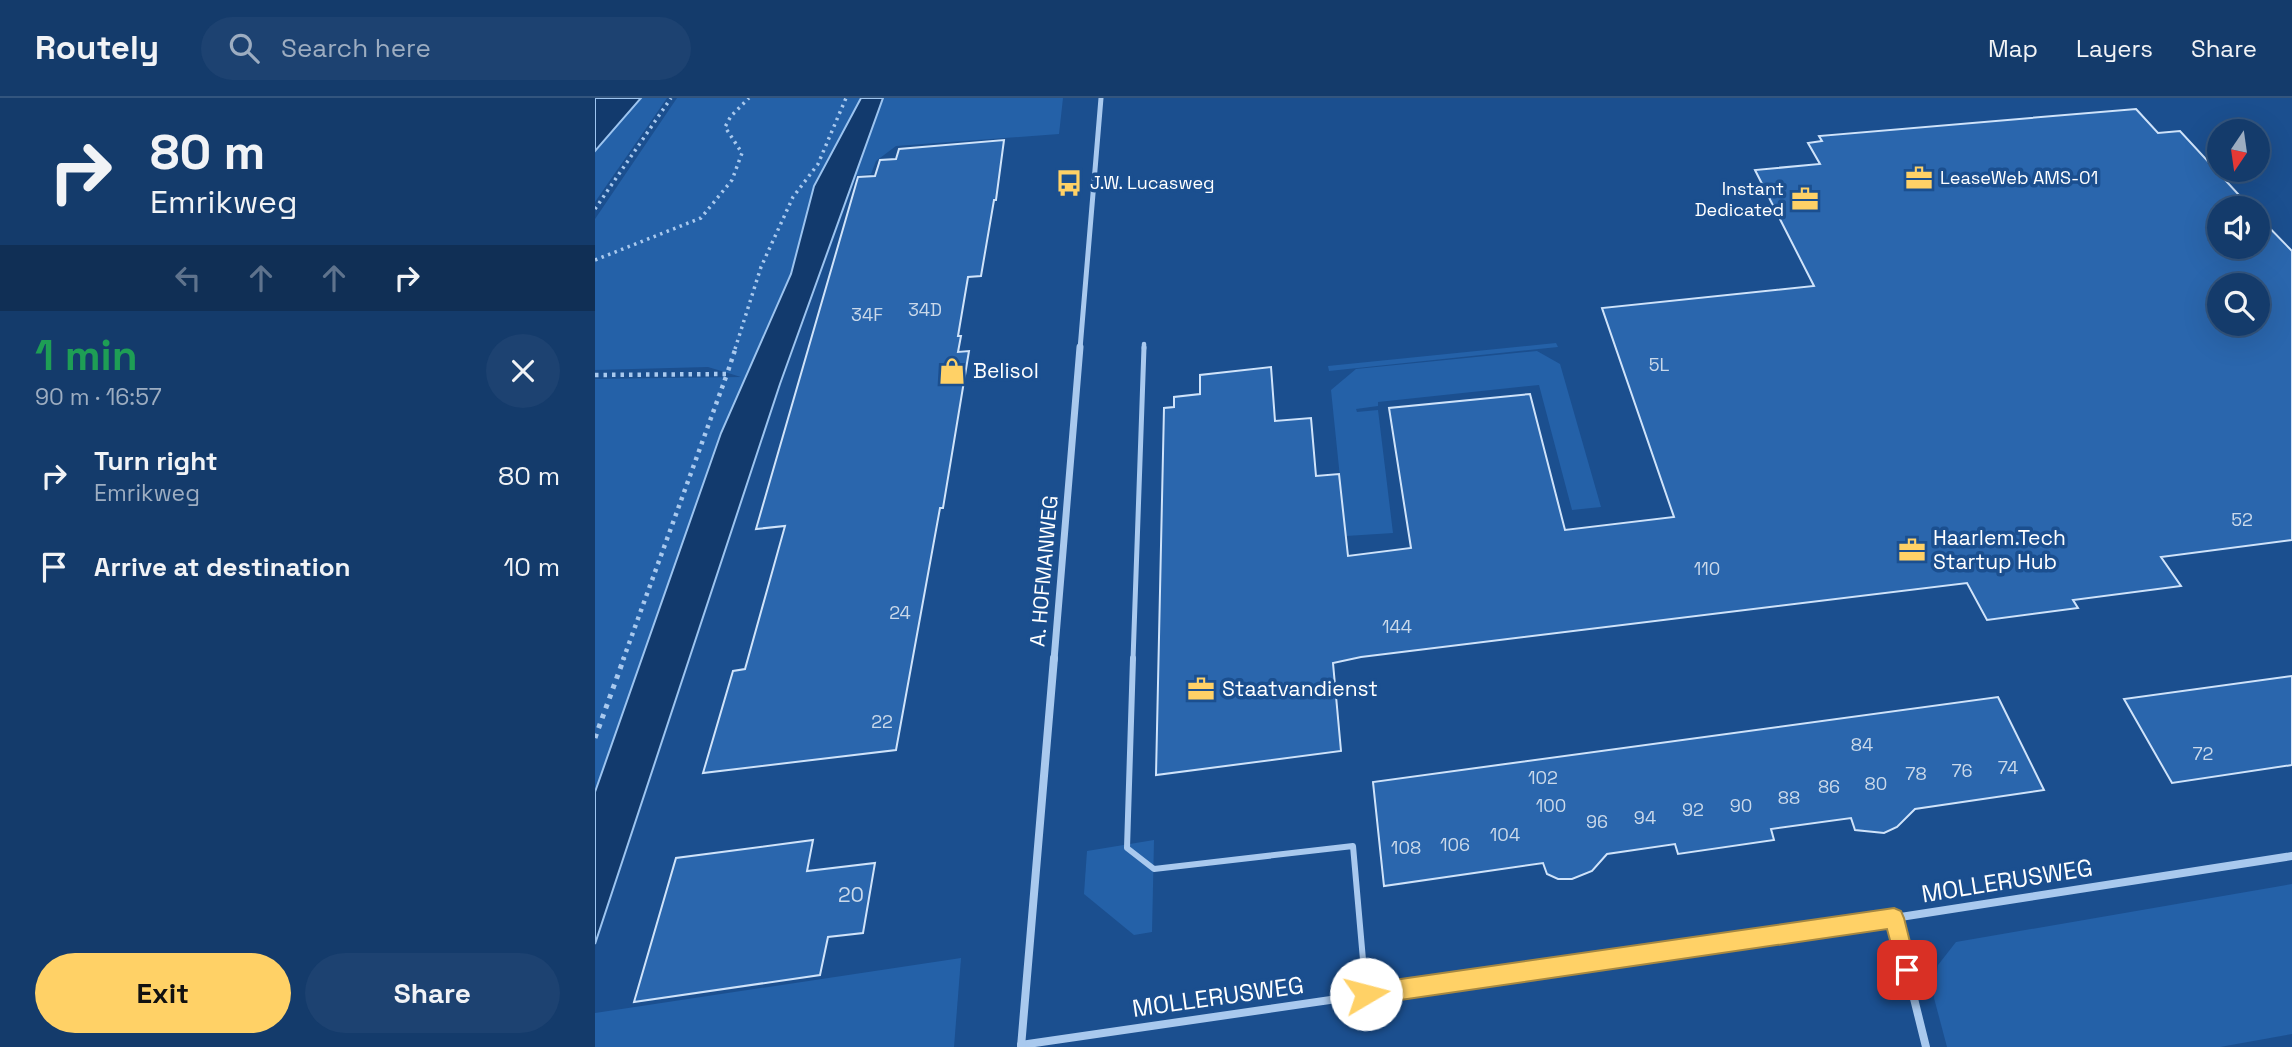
<!DOCTYPE html>
<meta charset="utf-8">
<style>
:root{--surface:#143b6b;--page:#1d4271;--text:#f1f3f6;--muted:#9dadc1;--line:#33557e;--accent:#ffd166}
body{margin:0;font-family:"Space Grotesk",sans-serif;background:var(--page);color:var(--text);height:100vh;display:flex;flex-direction:column;font-size:26px;white-space:nowrap}
*{box-sizing:border-box;margin:0}
p{font-size:23px;color:var(--muted)}
.icon{flex:none;width:38px;height:38px;fill:none;stroke:currentColor;stroke-width:2;stroke-linecap:round;stroke-linejoin:round}
.map{position:relative;flex:1;overflow:hidden}
.sheet{display:flex;flex-direction:column;background:var(--surface);width:595px}
.sheet>*{flex:none}
.top-card{background:#143b6b;color:var(--text);overflow:hidden}
.needle{width:46px;rotate:193deg}
.tools{position:absolute;left:1612px;top:21px;display:grid;gap:14px}
.tools a{display:grid;place-items:center;width:63px;height:63px;border-radius:50%;background:var(--surface);box-shadow:0 7px 28px #0002,0 0 0 2px var(--line);font-size:35px}
.pin{position:absolute;display:grid;place-items:center;width:60px;height:60px;color:#fff;margin:-30px;border-radius:14px;box-shadow:0 4px 10px #0006}
.me{position:absolute;width:77px;margin:-38px;rotate:82deg;stroke-linejoin:round;filter:drop-shadow(0 0 5px #0008)}
.turn{display:flex;align-items:center;gap:24px;height:147px;padding:0 35px;font-size:32px}
.turn .icon{width:91px;height:91px;stroke-width:2.5}
.turn b{display:block;font-size:49px;line-height:60px}
.lanes{display:flex;align-items:center;height:66px;padding:0 35px;background:#0003;justify-content:center;gap:35px;direction:ltr}
.lanes .off{opacity:.35}
.round{display:grid;place-items:center;flex:none;width:74px;height:74px;border-radius:37px;background:var(--page)}
.summary{display:flex;align-items:center;justify-content:space-between;height:119px;padding:0 35px}
h1{font-size:42px;font-weight:600;line-height:52px;color:#1e9e55}
.primary-button{display:flex;gap:14px;margin-top:auto;padding:14px 35px}
.primary-button a{flex:1;height:80px;border-radius:42px;background:var(--accent);color:#111;font-size:28px;font-weight:600;line-height:80px;text-align:center}
.primary-button a+a{background:var(--page);color:var(--text)}
ul{padding:0;list-style:none}
li{display:flex;align-items:center;gap:21px;height:91px;padding:0 35px}
li div{flex:1}
li b{display:block;font-size:26px}
li em{font-style:normal}
header{display:flex;align-items:center;gap:42px;box-sizing:border-box;height:98px;padding:0 35px;background:var(--surface);border-bottom:2px solid var(--line)}
header strong{font-size:33px}
nav{display:flex;gap:38px;margin-inline-start:auto;font-size:24px}
.search{width:490px;height:63px;background:var(--page);display:flex;align-items:center;gap:18px;box-sizing:border-box;padding:0 24px;border-radius:38px;color:var(--muted);font-size:26px}
main{display:flex;flex:1;min-height:0}
.map>svg:first-child{display:block}
.green{fill:#2461a8}
.water{fill:#123a6d;stroke:#9cc4f0;stroke-width:2}
.building{fill:#2a66ad;stroke:#cfe3fa;stroke-width:2;fill-rule:evenodd}
.lines{fill:none;stroke-linecap:round;stroke-linejoin:round}
.path-far2{stroke:#a9c9ee;stroke-width:3.5;stroke-dasharray:2.5 4.5;stroke-linecap:butt}
.path-far1{stroke:#a9c9ee;stroke-width:4.5;stroke-dasharray:3.5 5;stroke-linecap:butt}
.path{stroke:#a9c9ee;stroke-width:5;stroke-dasharray:4.5 6;stroke-linecap:butt}
.service-far2{stroke:#a9c9ee;stroke-width:4.5}
.service-far1{stroke:#a9c9ee;stroke-width:5}
.service{stroke:#a9c9ee;stroke-width:6}
.minor-far2{stroke:#a9c9ee;stroke-width:5}
.minor-far1{stroke:#a9c9ee;stroke-width:7}
.minor{stroke:#a9c9ee;stroke-width:8}
.route{fill:#ffd166;stroke:#a68842;stroke-width:2}
.labels{text-anchor:middle;stroke-width:7;stroke-linejoin:round;paint-order:stroke}
.far-poi-label{font-size:18px;fill:#fff;stroke:#1b4f8f;text-anchor:start}
.number-label{font-size:18px;fill:#cad9ea}
.poi-label{font-size:21px;fill:#fff;stroke:#1b4f8f;text-anchor:start}
.street-label{font-size:21px;fill:#fff;stroke:#1b4f8f}
.near-number-label{font-size:21px;fill:#cad9ea}
.near-street-label{font-size:24px;fill:#fff;stroke:#1b4f8f}
</style>
<header>
<strong>Routely</strong>
<div class="search"><svg class="icon" aria-label="search" viewBox="0 0 24 24"><circle cx="10" cy="10" r="6"/><path d="M15 15l6 6"/></svg>Search here</div>
<nav><a>Map</a><a>Layers</a><a>Share</a></nav>
</header>
<main>
<section class="sheet">
<div class="top-card">
<div class="turn"><svg class="icon" aria-label="right" viewBox="0 0 24 24"><path d="M7 20v-9h11M14 6l5 5-5 5"/></svg><div><b>80 m</b>Emrikweg</div></div>
<div class="lanes"><svg class="icon off" aria-label="left" viewBox="0 0 24 24"><path d="M17 20v-9H6M10 6l-5 5 5 5"/></svg><svg class="icon off" aria-label="ahead" viewBox="0 0 24 24"><path d="M12 20V5M6 11l6-6 6 6"/></svg><svg class="icon off" aria-label="ahead" viewBox="0 0 24 24"><path d="M12 20V5M6 11l6-6 6 6"/></svg><svg class="icon" aria-label="right" viewBox="0 0 24 24"><path d="M7 20v-9h11M14 6l5 5-5 5"/></svg></div>
</div>
<div class="summary"><div><h1>1 min</h1><p>90 m · 16:57</p></div><a class="round"><svg class="icon" aria-label="close" viewBox="0 0 24 24"><path d="M6 6l12 12M18 6L6 18"/></svg></a></div>
<ul>
<li><svg class="icon" aria-label="right" viewBox="0 0 24 24"><path d="M7 20v-9h11M14 6l5 5-5 5"/></svg><div><b>Turn right</b><p>Emrikweg</p></div><em>80 m</em></li>
<li><svg class="icon" aria-label="arrive" viewBox="0 0 24 24"><path d="M6 21V4h12l-3 4 3 4H6"/></svg><div><b>Arrive at destination</b></div><em>10 m</em></li>
</ul>
<div class="primary-button"><a>Exit</a><a>Share</a></div>
</section>
<div class="map">
<svg width="1697" height="949" viewBox="0 0 1697 949">
<rect width="100%" height="100%" fill="#1b4f8f"/>
<!-- green -->
<g class="green">
<polygon points="46,0 72,0 0,104 0,53"/>
<polygon points="82,0 266,0 219,88 196,176 126,335 0,694 0,281 146,279 113,269 0,272 0,121"/>
<polygon points="288,0 468,0 464,36 301,48 281,63 276,76 258,78"/>
<polygon points="961,245 963,249 734,273 733,268"/>
<polygon points="942,253 965,266 1006,409 977,412 944,287 783,304 783,308 761,311 762,314 783,312 798,435 751,438 736,292 761,271"/>
<polygon points="559,742 557,834 539,837 489,796 492,753"/>
<polygon points="1697,786 1697,936 1625,949 1352,949 1339,900 1343,867 1361,844"/>
<polygon points="366,860 359,949 0,949 0,915"/>
</g>
<!-- water -->
<g class="water">
<polygon points="0,0 46,0 0,53"/>
<polygon points="266,0 288,0 185,286 0,846 0,694 126,335 196,176 219,88"/>
</g>
<!-- building -->
<g class="building">
<path d="M 1541,11 L 1563,35 L 1585,33 L 1656,110 L 1624,110 L 1624,149 L 1662,149 L 1662,117 L 1697,153 L 1697,442 L 1566,459 L 1586,488 L 1478,502 L 1483,510 L 1392,522 L 1372,485 L 766,559 L 738,565 L 746,653 L 561,677 L 569,310 L 579,309 L 579,299 L 605,296 L 605,277 L 676,269 L 680,323 L 716,320 L 721,378 L 744,376 L 753,458 L 816,450 L 794,310 L 935,296 L 970,432 L 1079,419 L 1007,210 L 1219,188 L 1160,72 L 1225,66 L 1213,45 L 1227,43 L 1224,38 ZM 1624,187 L 1662,187 L 1662,226 L 1624,226 Z"/>
<polygon points="409,42 401,102 399,102 386,178 373,179 363,238 366,238 363,254 374,253 348,410 345,410 301,652 108,675 138,573 150,571 190,428 161,431 263,79 280,78 285,62 301,61 304,51"/>
<polygon points="1697,578 1697,667 1577,685 1529,601"/>
<polygon points="1403,599 1449,692 1320,711 1302,729 1289,735 1260,732 1256,720 1176,731 1179,742 1083,756 1080,746 1012,756 997,773 977,781 963,781 952,776 948,765 789,788 778,684"/>
<polygon points="218,742 212,773 280,765 268,835 233,839 225,877 39,904 81,760"/>
</g>
<g class="lines">
<!-- path-far2 -->
<g class="path-far2">
<polyline points="0,111 76,0"/>
<polyline points="0,162 106,120 137,82 147,55 130,29 136,18 154,0"/>
<polyline points="140,251 166,169 198,99 223,66 251,0"/>
</g>
<!-- path-far1 -->
<g class="path-far1">
<polyline points="0,277 132,276 141,249"/>
<polyline points="28,562 132,276"/>
</g>
<!-- path -->
<polyline class="path" points="0,640 29,560"/>
<!-- service-far2 -->
<polyline class="service-far2" points="549,251 549,246"/>
<!-- service-far1 -->
<polyline class="service-far1" points="538,562 549,249"/>
<!-- service -->
<polyline class="service" points="538,560 532,750 559,771 758,748 771,896"/>
<!-- minor-far2 -->
<polyline class="minor-far2" points="485,251 506,0"/>
<!-- minor-far1 -->
<polyline class="minor-far1" points="459,562 485,249"/>
<!-- minor -->
<g class="minor">
<polyline points="1299,820 1331,949"/>
<polyline points="426,947 1299,820 1697,758"/>
<polyline points="426,949 459,560"/>
</g>
</g>
<!-- route -->
<polygon class="route" points="1299,810 1306,813 1309,820 1322,872 1319,879 1312,882 1305,879 1292,831 771,907 764,904 761,896 764,889 771,886"/>
<!-- icons -->
<defs>
<symbol id="office-bare" viewBox="-9 -9 18 18"><path d="M-6-3h4V-5.5h4V-3h4V5H-6ZM-1-4.5V-3h2v-1.5ZM-6 0V1H6V0Z" fill="#ffd166" stroke="#1b4f8f" stroke-width="2.5" paint-order="stroke"/></symbol>
<symbol id="bus-bare" viewBox="-9 -9 18 18"><path d="M-5-6H5V4H4V6H2V4H-2V6H-4V4H-5ZM-3.5-4V0h7V-4ZM-3.5 1.2v1.5H-2V1.2ZM2 1.2v1.5H3.5V1.2Z" fill="#ffd166" stroke="#1b4f8f" stroke-width="2.5" paint-order="stroke"/></symbol>
<symbol id="shop-bare" viewBox="-9 -9 18 18"><path d="M-5-2.5h2.3a2.7 3.5 0 0 1 5.4 0H5L5.5 6h-11ZM-1.5-2.5h3a1.5 2.3 0 0 0-3 0Z" fill="#ffd166" stroke="#1b4f8f" stroke-width="2.5" paint-order="stroke"/></symbol>
</defs>
<g fill-rule="evenodd">
<use href="#office-bare" x="1305" y="61" width="38" height="38"/>
<use href="#bus-bare" x="455" y="66" width="38" height="38"/>
<use href="#office-bare" x="1191" y="82" width="38" height="38"/>
<use href="#shop-bare" x="338" y="254" width="38" height="38"/>
<use href="#office-bare" x="1298" y="433" width="38" height="38"/>
<use href="#office-bare" x="587" y="572" width="38" height="38"/>
</g>
<g class="labels">
<!-- far-poi labels -->
<g class="far-poi-label">
<text x="1345" y="86">LeaseWeb AMS-01</text>
<text x="495" y="91">J.W. Lucasweg</text>
<text x="1189" y="97" text-anchor="end">Instant<tspan x="1189" dy="21">Dedicated</tspan></text>
</g>
<!-- number labels -->
<g class="number-label">
<text x="330" y="218">34D</text>
<text x="272" y="223">34F</text>
<text x="1064" y="273">5L</text>
<text x="1647" y="428">52</text>
<text x="1112" y="477">110</text>
<text x="305" y="521">24</text>
<text x="802" y="535">144</text>
<text x="287" y="630">22</text>
<text x="1267" y="653">84</text>
<text x="1608" y="662">72</text>
<text x="1413" y="676">74</text>
<text x="1367" y="679">76</text>
<text x="1321" y="682">78</text>
<text x="948" y="686">102</text>
<text x="1281" y="692">80</text>
<text x="1234" y="695">86</text>
<text x="1194" y="706">88</text>
<text x="956" y="714">100</text>
<text x="1146" y="714">90</text>
<text x="1098" y="718">92</text>
<text x="1050" y="726">94</text>
<text x="1002" y="730">96</text>
<text x="910" y="743">104</text>
<text x="860" y="753">106</text>
<text x="811" y="756">108</text>
</g>
<!-- poi labels -->
<g class="poi-label">
<text x="378" y="280">Belisol</text>
<text x="1338" y="447">Haarlem.Tech<tspan x="1338" dy="24">Startup Hub</tspan></text>
<text x="627" y="598">Staatvandienst</text>
</g>
<!-- street labels -->
<g class="street-label">
<text transform="translate(449 473) rotate(-85)" y="7">A. HOFMANWEG</text>
</g>
<!-- near-number labels -->
<g class="near-number-label">
<text x="256" y="804">20</text>
</g>
<!-- near-street labels -->
<g class="near-street-label">
<text transform="translate(1412 783) rotate(-9)" y="8">MOLLERUSWEG</text>
<text transform="translate(623 899) rotate(-8)" y="8">MOLLERUSWEG</text>
</g>
</g>
</svg>
<div class="tools">
<a><svg class="needle" viewBox="-14 -14 28 28"><path d="M0-13l5 13h-10z" fill="#e53935"/><path d="M0 13l5-13h-10z" fill="#9dadc1"/></svg></a>
<a><svg class="icon" aria-label="sound" viewBox="0 0 24 24"><path d="M4 9h4l5-4v14l-5-4H4zM17 9q2 3 0 6"/></svg></a>
<a><svg class="icon" aria-label="search" viewBox="0 0 24 24"><circle cx="10" cy="10" r="6"/><path d="M15 15l6 6"/></svg></a>
</div>
<div class="pin" style="left:1312px;top:872px;background:#d93025"><svg class="icon" aria-label="arrive" viewBox="0 0 24 24"><path d="M6 21V4h12l-3 4 3 4H6"/></svg></div>
<svg class="me" style="left:771px;top:896px" viewBox="-20 -20 40 40"><circle r="19" fill="#fff"/><path d="M0-13L10 11 0 6-10 11z" fill="#ffd166"/></svg>
</div>
</main>
